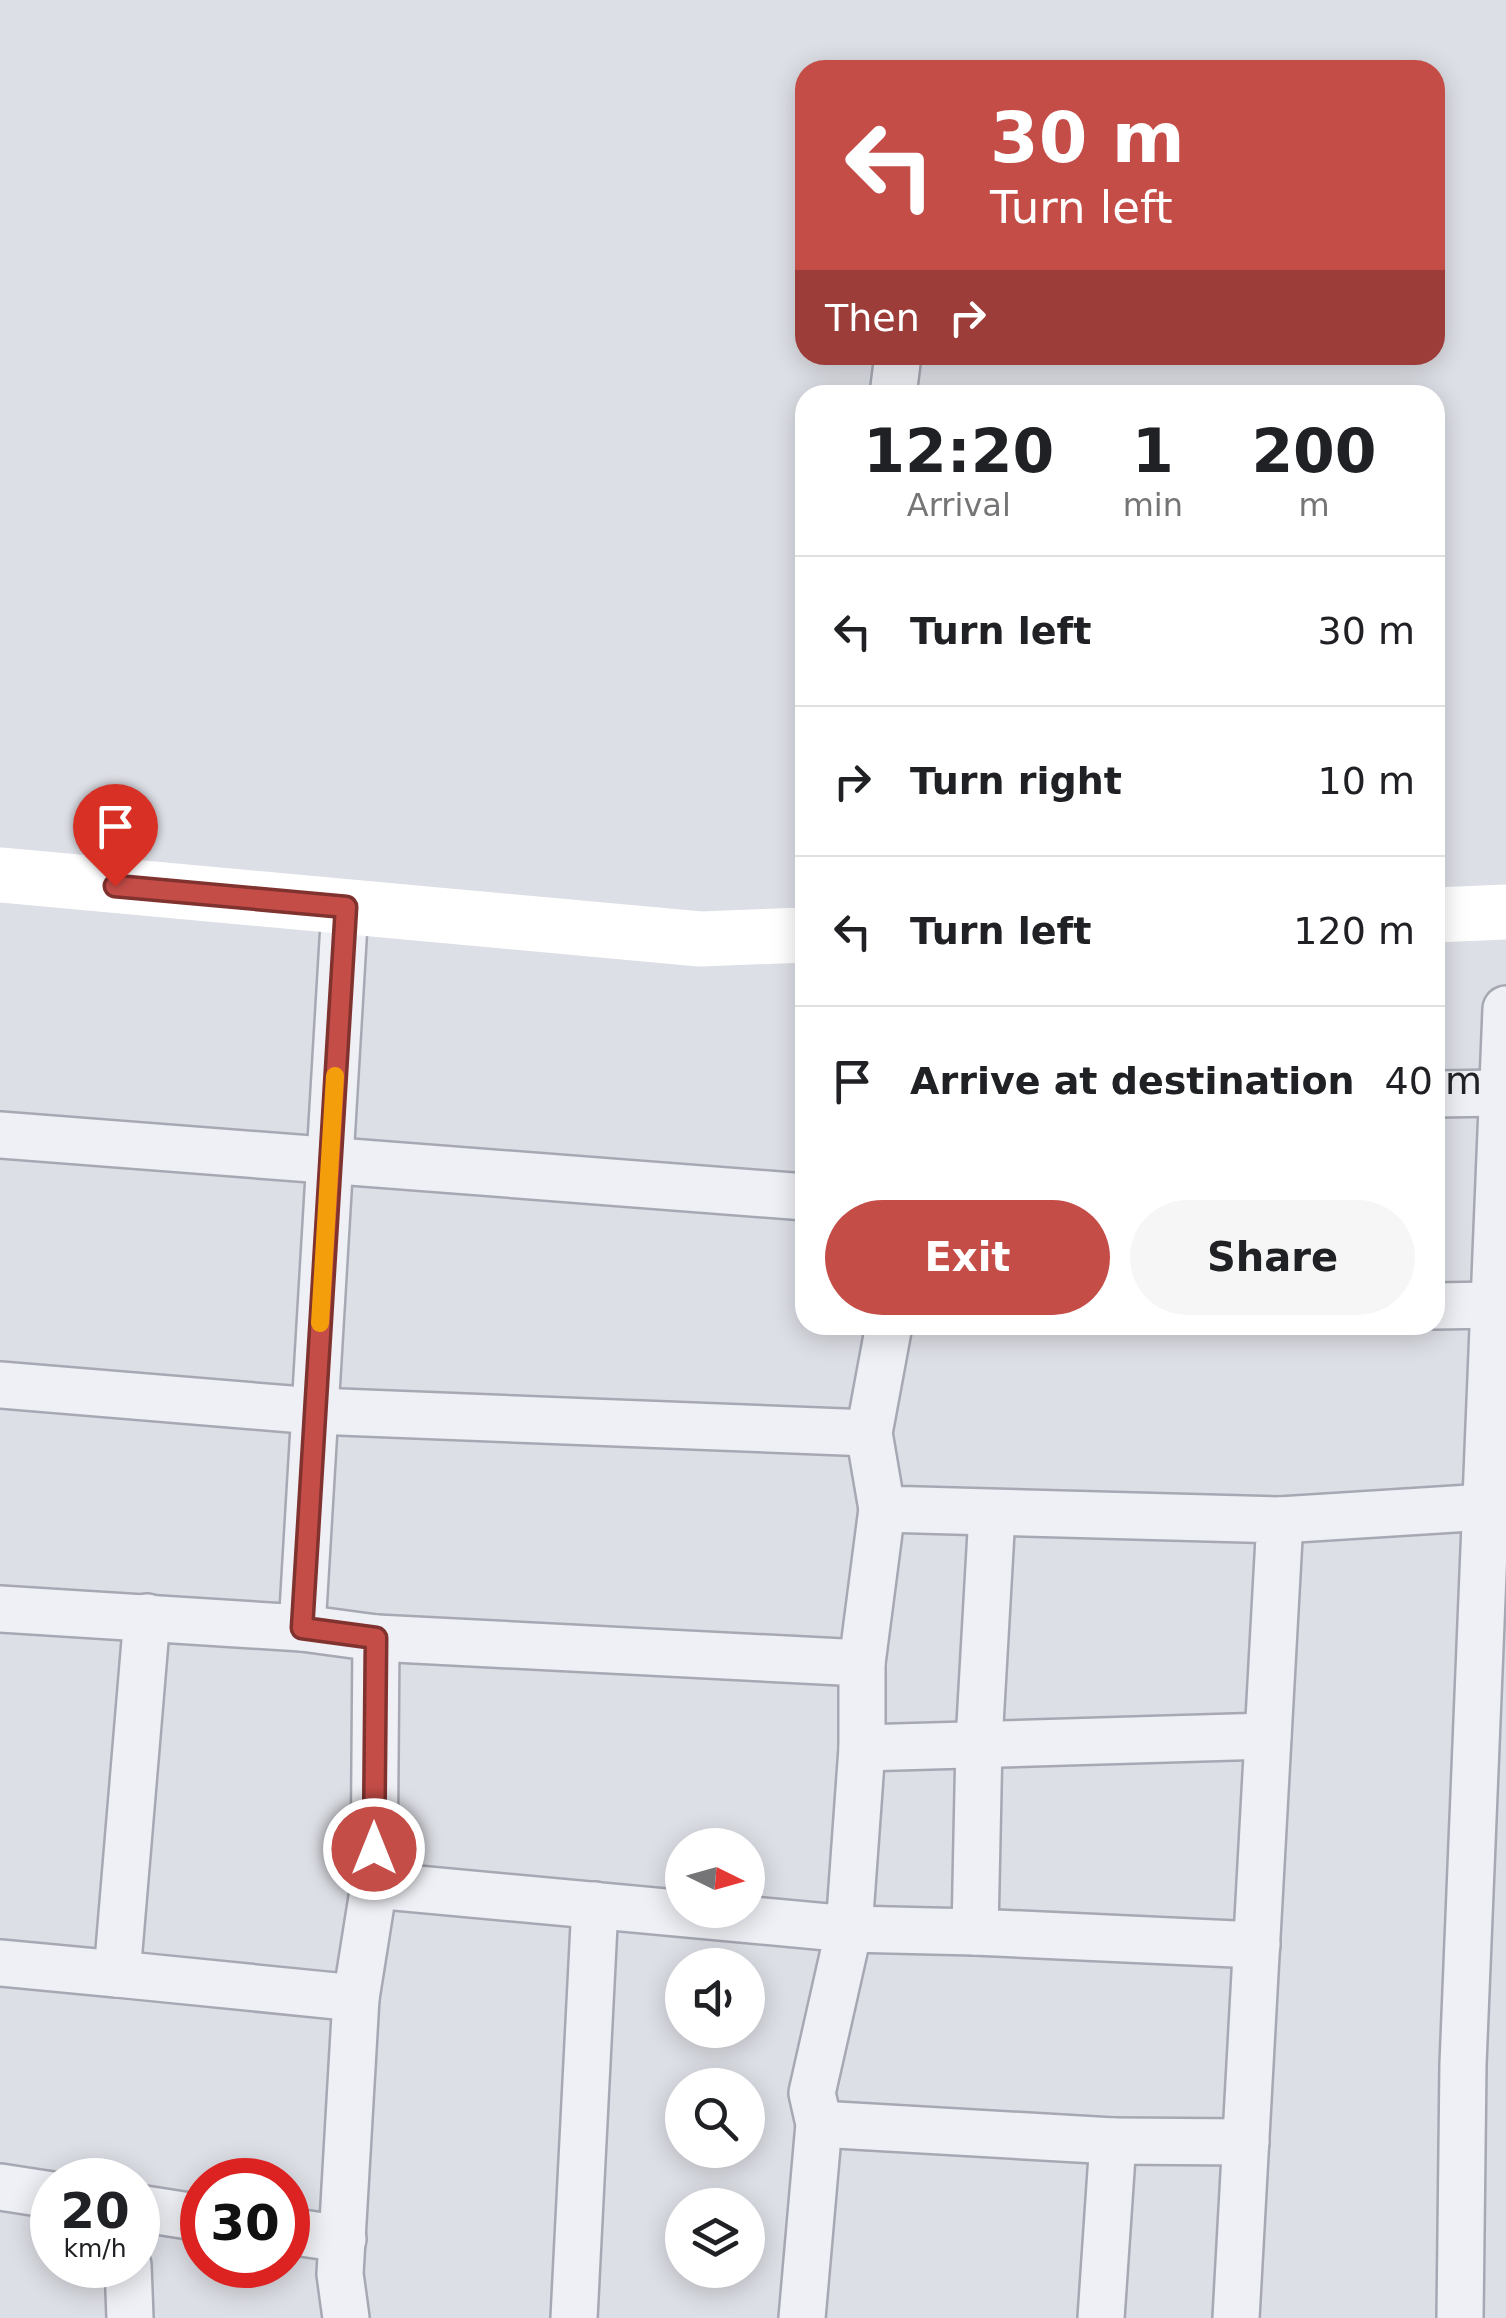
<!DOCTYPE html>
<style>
:root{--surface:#fff;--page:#f6f6f6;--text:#202124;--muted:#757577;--line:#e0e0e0;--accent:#c54d48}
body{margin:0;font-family:"DejaVu Sans",sans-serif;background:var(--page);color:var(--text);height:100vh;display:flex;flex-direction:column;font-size:38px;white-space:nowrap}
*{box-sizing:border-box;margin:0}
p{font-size:32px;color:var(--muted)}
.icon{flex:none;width:55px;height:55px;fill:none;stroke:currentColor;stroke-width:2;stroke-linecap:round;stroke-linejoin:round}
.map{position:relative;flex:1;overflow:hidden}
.sheet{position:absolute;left:795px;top:385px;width:650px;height:950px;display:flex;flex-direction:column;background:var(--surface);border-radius:30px;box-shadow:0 5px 25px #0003}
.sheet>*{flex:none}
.top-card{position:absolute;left:795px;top:60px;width:650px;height:305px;border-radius:30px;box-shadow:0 5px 25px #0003;background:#c54d48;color:#fff;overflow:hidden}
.needle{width:65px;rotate:95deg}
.controls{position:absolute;left:665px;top:1828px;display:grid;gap:20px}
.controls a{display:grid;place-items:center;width:100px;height:100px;border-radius:50%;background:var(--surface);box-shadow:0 5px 25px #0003;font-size:50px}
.speed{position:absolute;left:30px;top:2158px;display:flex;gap:20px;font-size:50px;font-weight:700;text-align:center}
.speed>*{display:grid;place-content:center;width:130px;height:130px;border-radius:50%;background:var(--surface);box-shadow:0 5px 25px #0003;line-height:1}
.speed small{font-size:25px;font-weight:400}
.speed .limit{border:15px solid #d22;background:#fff;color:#111}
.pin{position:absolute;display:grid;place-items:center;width:85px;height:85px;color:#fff;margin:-102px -42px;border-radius:50% 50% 50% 0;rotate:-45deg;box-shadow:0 0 10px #0007}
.pin .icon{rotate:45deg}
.me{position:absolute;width:110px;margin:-55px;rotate:0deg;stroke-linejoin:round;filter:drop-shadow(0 0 8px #0008)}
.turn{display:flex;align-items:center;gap:35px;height:210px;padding:0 30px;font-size:45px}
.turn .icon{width:130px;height:130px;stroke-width:2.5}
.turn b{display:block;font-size:70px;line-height:85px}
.then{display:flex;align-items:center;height:95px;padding:0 30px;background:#0003;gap:20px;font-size:38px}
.eta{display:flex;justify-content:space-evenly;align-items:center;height:170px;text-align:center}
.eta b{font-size:60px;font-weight:600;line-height:70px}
.primary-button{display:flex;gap:20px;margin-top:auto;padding:20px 30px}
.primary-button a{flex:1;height:115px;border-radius:60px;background:var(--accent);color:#fff;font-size:40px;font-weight:600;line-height:115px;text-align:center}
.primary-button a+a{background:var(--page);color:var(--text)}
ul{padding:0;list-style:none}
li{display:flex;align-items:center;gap:30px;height:150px;padding:0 30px;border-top:2px solid var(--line)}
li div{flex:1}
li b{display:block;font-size:38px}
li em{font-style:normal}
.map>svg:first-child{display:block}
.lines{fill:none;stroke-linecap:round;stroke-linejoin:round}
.street-casing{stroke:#a6a9b3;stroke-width:50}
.street{stroke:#eff0f5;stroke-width:45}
.secondary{stroke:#fff;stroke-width:55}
.route-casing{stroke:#80322f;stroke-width:25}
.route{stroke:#c54d48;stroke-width:18}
.slow{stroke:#f59e0b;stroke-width:18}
</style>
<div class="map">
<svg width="1506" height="2318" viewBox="0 0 1506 2318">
<rect width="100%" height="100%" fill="#dddfe6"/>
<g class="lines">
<defs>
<g id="street">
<polyline points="893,395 898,355"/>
<polyline points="345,907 302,1628 376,1638 374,1885 849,1929 862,1748 862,1663 882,1509"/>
<polyline points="1435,1094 1502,1093"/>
<polyline points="0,1135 805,1197"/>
<polyline points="1435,1306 1494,1305"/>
<polyline points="889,1325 869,1433 882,1509 1280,1520 1236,2318"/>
<polyline points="0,1385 315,1411 869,1433"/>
<polyline points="992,1514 979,1742 975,1932 1257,1945"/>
<polyline points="1280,1520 1486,1507"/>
<polyline points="0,1609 302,1628"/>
<polyline points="147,1617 117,1974 356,1998"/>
<polyline points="376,1638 862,1663"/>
<polyline points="862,1748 1268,1736"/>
<polyline points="0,1963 117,1974"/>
<polyline points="819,2124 1113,2141"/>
<polyline points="0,2187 52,2195"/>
<polyline points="138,2208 202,2218"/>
<polyline points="288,2231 343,2239"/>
<polyline points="128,2265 130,2318"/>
<polyline points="346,2318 340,2274 356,1998 374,1885"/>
<polyline points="574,2318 595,1905"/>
<polyline points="802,2318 819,2124 812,2093 849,1929 975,1932"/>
<polyline points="1101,2318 1113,2141 1246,2142"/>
<polyline points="1460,2318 1463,2064 1506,1009"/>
</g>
</defs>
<!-- street casing -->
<use href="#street" class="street-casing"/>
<!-- street -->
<use href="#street" class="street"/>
<!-- secondary -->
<g class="secondary">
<polyline points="0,875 700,939 805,935"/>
<polyline points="1435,915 1506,912"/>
</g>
</g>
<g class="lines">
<defs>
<polyline id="route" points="115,886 346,907 302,1628 376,1638 374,1849"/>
</defs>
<!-- route casing -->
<use href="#route" class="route-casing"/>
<!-- route -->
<use href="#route" class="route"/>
<!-- slow -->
<polyline class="slow" points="320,1323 335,1076"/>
</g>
</svg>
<div class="controls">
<a><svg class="needle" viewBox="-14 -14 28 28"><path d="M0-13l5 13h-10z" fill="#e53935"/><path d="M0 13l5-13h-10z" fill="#757577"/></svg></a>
<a><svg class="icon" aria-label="sound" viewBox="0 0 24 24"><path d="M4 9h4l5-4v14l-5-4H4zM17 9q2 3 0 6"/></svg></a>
<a><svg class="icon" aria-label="search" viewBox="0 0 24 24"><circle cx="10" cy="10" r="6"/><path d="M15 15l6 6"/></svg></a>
<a><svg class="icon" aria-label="layers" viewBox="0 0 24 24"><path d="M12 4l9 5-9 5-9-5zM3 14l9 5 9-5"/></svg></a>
</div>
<div class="speed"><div>20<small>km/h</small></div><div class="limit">30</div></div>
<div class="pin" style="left:115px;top:886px;background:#d93025"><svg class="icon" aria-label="arrive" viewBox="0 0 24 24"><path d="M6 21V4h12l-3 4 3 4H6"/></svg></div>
<svg class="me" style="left:374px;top:1849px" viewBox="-20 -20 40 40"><circle r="17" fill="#c54d48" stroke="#fff" stroke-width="3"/><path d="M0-11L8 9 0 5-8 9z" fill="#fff"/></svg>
<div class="top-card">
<div class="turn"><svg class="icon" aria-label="left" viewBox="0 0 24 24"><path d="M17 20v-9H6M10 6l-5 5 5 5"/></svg><div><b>30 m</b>Turn left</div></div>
<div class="then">Then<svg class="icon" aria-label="right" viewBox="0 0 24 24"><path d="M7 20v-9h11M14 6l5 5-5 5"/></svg></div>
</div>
<section class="sheet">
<div class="eta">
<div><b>12:20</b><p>Arrival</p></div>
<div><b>1</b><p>min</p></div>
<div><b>200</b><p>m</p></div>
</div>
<ul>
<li><svg class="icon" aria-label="left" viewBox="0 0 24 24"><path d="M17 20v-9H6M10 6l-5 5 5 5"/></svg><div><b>Turn left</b></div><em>30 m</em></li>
<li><svg class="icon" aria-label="right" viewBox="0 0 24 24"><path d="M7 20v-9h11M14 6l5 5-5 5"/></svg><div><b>Turn right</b></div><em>10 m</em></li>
<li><svg class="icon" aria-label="left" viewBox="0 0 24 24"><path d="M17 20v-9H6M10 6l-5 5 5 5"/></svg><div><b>Turn left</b></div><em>120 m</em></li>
<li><svg class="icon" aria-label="arrive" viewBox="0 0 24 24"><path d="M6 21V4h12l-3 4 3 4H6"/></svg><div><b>Arrive at destination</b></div><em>40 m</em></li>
</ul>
<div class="primary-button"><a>Exit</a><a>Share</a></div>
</section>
</div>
